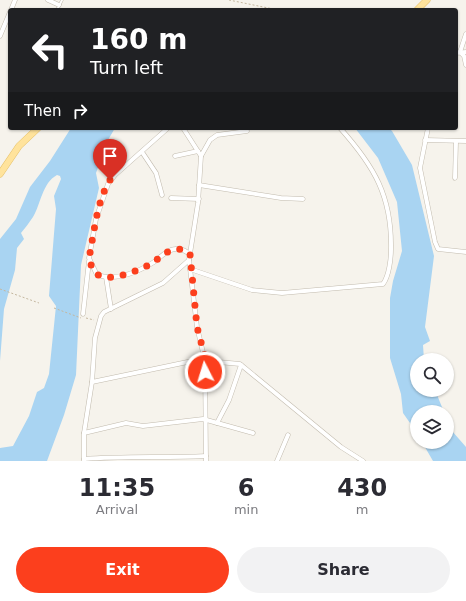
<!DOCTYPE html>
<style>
:root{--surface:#fff;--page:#f2f2f3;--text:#2b2b33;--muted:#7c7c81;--accent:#fc3f1d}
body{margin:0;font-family:"DejaVu Sans",sans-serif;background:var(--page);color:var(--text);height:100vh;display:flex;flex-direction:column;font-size:15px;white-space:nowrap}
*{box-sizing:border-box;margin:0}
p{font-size:13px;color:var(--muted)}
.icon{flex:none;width:22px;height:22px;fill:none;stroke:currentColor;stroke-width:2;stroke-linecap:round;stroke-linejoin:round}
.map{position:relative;height:461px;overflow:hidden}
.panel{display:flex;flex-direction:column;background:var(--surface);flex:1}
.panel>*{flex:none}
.guide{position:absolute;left:8px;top:8px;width:450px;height:122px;border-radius:4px;box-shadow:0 1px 3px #0004;background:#202124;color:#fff;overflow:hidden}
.controls{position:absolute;left:410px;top:353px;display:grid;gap:8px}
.controls a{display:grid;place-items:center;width:44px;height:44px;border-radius:50%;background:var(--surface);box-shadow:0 1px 3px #0004;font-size:20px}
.pin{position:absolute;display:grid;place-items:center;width:34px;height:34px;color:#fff;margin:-41px -17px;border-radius:50% 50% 50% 0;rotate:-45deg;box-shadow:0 0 4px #0007}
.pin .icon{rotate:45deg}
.me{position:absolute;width:44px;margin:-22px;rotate:355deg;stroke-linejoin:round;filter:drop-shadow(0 0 3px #0008)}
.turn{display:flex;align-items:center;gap:14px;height:84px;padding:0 16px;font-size:18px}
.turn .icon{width:52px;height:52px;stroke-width:2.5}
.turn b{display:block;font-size:28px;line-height:34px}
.then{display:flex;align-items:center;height:38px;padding:0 16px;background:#0003;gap:8px;font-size:15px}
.eta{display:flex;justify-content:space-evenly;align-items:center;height:68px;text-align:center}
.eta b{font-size:24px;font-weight:800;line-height:28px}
.action{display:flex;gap:8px;margin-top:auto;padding:8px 16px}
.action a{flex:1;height:46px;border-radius:24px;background:var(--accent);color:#fff;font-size:16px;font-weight:800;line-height:46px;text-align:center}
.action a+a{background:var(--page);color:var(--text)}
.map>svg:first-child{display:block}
.water{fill:#a9d4f2}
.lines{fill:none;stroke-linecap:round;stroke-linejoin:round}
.service-casing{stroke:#c2bbae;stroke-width:3}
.minor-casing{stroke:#c2bbae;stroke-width:5}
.primary-casing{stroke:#e6c16a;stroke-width:7}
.path{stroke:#c4b79f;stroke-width:1;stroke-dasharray:2 2;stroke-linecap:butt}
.service{stroke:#fff;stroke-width:2}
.minor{stroke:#fff;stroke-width:4}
.primary{stroke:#ffe39c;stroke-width:6}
.route{stroke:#fc3f1d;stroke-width:7;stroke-dasharray:0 12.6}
</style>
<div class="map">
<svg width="466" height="461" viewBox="0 0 466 461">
<rect width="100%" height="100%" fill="#f6f3ec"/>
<!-- water -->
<g class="water">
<path d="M 71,128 L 115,128 L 108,140 L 96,173 L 99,188 L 81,265 L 76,375 L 64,415 L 47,461 L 0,461 L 0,448 L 13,446 L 29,416 L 37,392 L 44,388 L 49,374 L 56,306 L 49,296 L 56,209 L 54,196 L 61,179 L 60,176 L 57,175 C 42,183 41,204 33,217 C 29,223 25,228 21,233 L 24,239 L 17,248 L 15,270 L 4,309 L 0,361 L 0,239 L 16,219 L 30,187 L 50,161 Z"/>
<polygon points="355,128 389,128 392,131 412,165 434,256 425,327 430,341 423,345 424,360 417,360 417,390 435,390 444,412 417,412 417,433 403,413 401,394 390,358 390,298 393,281 402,251 397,202 378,158"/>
<polygon points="447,418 452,431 466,447 466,461 433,461 422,442 447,442"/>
</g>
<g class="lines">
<defs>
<polyline id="service" points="57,10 62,0"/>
<g id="minor">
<polyline points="48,0 59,5"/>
<polyline points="11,10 15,0"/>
<polyline points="0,36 10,12"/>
<polyline points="460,52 466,34"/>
<polyline points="460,52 464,56 466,65"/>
<polyline points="456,53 466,52"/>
<path d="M 168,128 L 115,175 L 108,184 L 96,219 L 89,258 L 97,275 C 116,281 138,272 154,262 C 161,257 166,250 175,249 C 181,248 185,251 190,254"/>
<polyline points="183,128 201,156"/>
<polyline points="428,128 420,168 435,242 438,249 466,252"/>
<polyline points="425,140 466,141"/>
<polyline points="142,152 156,173 162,195"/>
<polyline points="175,156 198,151"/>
<polyline points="455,178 456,142"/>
<polyline points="199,185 281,198 303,199"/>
<polyline points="171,198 199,199"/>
<path d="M 190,269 L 252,290 L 282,293 L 383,284 C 389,276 391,259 391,249 C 392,196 374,166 340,128"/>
<polyline points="106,277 111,309"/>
<polyline points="83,314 89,261"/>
<polyline points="92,382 197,360 240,364 341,447 363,461"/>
<polyline points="217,423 229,400 241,365"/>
<polyline points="84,433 126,423 143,426 203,419 253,433"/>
<path d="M 84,459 C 125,456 165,458 206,456"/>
<polyline points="84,461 84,433 92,382 95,338 101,316 104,312 163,283 189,260"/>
<polyline points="206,461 205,361 197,327 189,260 198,203 201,156 210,140 217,135 247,131"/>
<polyline points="277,461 288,435"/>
</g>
<g id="primary">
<polyline points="417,10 427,0"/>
<polyline points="0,174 19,146 38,128"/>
</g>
</defs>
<!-- service casing -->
<use href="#service" class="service-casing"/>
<!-- minor casing -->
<use href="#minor" class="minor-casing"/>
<!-- primary casing -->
<use href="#primary" class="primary-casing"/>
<!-- path -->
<g class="path">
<polyline points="229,0 278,10"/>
<polyline points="0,289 39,303"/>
<polyline points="54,308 81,318"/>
<polyline points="86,318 94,320"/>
</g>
<!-- service -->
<use href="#service" class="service"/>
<!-- minor -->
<use href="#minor" class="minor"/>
<!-- primary -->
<use href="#primary" class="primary"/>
</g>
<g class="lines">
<!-- route -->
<path class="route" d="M 110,180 C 98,199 95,226 91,247 C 89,256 89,266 96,273 C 106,285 144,269 155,261 C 161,257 165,252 173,250 C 180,248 185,250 190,254 L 197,327 L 205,357 L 205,372"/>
</g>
</svg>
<div class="controls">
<a><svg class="icon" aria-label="search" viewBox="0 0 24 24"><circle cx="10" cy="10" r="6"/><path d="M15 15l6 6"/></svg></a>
<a><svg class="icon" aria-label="layers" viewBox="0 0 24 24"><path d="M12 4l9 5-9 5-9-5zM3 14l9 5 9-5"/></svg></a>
</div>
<div class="pin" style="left:110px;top:180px;background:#d93025"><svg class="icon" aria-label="arrive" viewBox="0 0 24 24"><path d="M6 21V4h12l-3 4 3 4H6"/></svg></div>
<svg class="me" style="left:205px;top:372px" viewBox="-20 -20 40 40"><circle r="17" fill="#fc3f1d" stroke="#fff" stroke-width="3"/><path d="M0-11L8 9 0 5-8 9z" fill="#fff"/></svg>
<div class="guide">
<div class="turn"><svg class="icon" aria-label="left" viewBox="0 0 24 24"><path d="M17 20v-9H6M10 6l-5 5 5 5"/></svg><div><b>160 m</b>Turn left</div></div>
<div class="then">Then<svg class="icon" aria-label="right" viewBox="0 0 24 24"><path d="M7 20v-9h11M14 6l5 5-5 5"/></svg></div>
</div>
</div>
<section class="panel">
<div class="eta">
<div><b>11:35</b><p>Arrival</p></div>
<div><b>6</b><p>min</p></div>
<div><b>430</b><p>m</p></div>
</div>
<div class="action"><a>Exit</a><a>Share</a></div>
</section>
